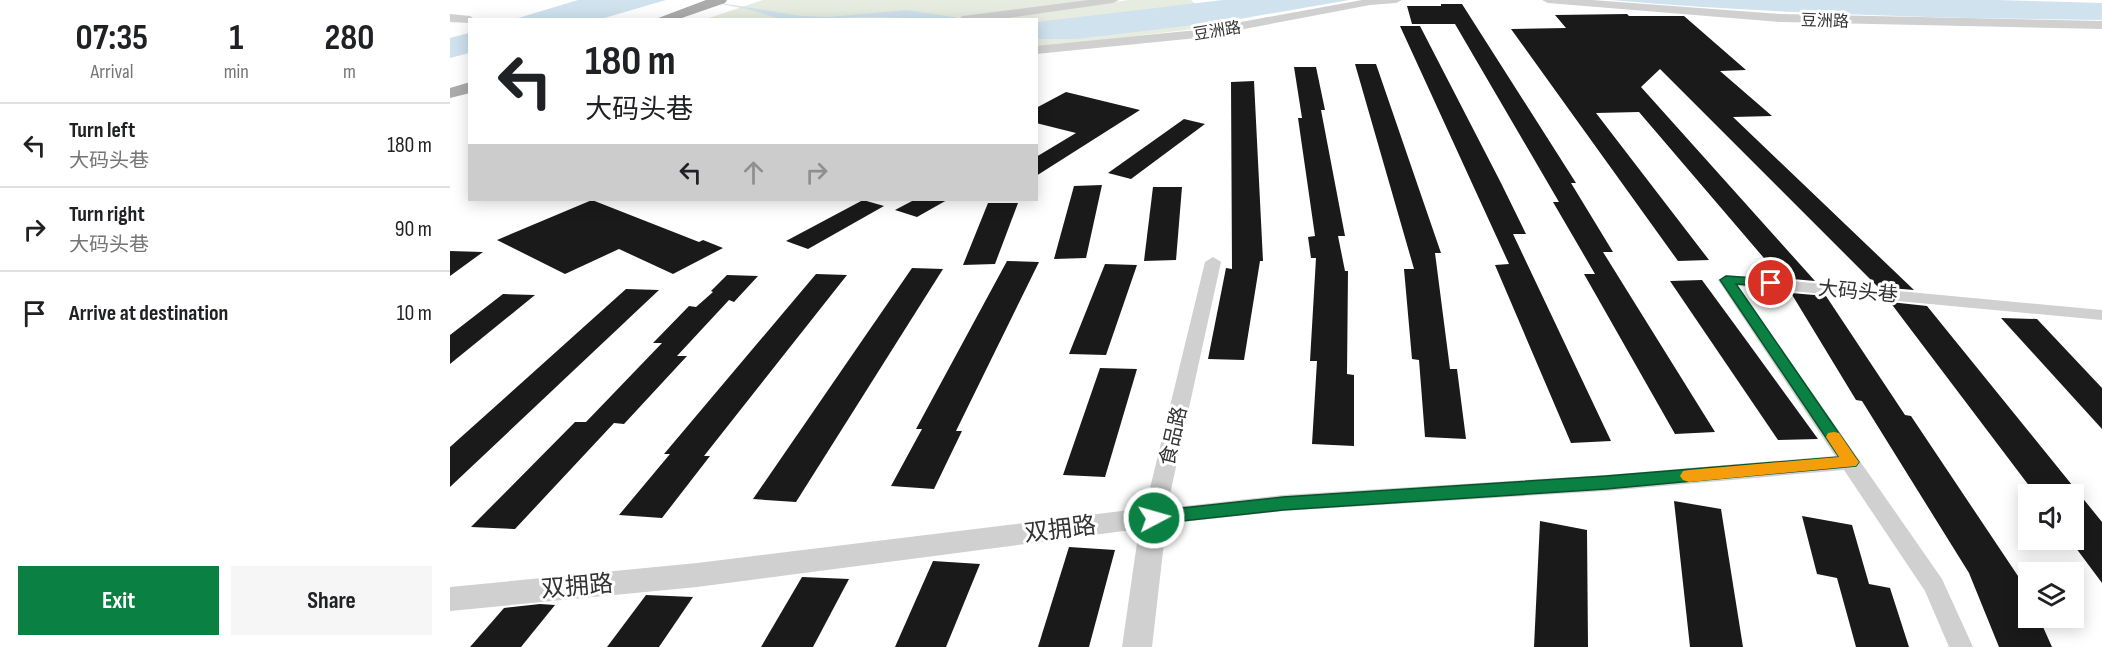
<!DOCTYPE html>
<meta charset="utf-8">
<style>
:root{--surface:#fff;--page:#f6f6f6;--text:#202124;--muted:#757577;--line:#e0e0e0;--accent:#0b8043}
body{margin:0;font-family:"Sofia Sans Condensed","Noto Sans SC",sans-serif;background:var(--page);color:var(--text);height:100vh;display:flex;flex-direction:column;font-size:22px;white-space:nowrap}
*{box-sizing:border-box;margin:0}
p{font-size:20px;color:var(--muted)}
.icon{flex:none;width:33px;height:33px;fill:none;stroke:currentColor;stroke-width:2;stroke-linecap:round;stroke-linejoin:round}
.map{position:relative;flex:1;overflow:hidden}
.drawer{display:flex;flex-direction:column;background:var(--surface);width:450px}
.drawer>*{flex:none}
.top-card{position:absolute;left:18px;top:18px;width:570px;height:183px;border-radius:0px;box-shadow:0 3px 15px #0003;background:#fff;color:var(--text);overflow:hidden}
.controls{position:absolute;left:1568px;top:484px;display:grid;gap:12px}
.controls a{display:grid;place-items:center;width:66px;height:66px;border-radius:0px;background:var(--surface);box-shadow:0 3px 15px #0003;font-size:30px}
.pin{position:absolute;display:grid;place-items:center;width:51px;height:51px;color:#fff;margin:-26px;border:3px solid #fff;border-radius:50%;box-shadow:0 2px 6px #0007}
.me{position:absolute;width:66px;margin:-33px;rotate:84deg;stroke-linejoin:round;filter:drop-shadow(0 0 4px #0008)}
.turn{display:flex;align-items:center;gap:21px;height:126px;padding:0 18px;font-size:27px}
.turn .icon{width:78px;height:78px;stroke-width:2.5}
.turn b{display:block;font-size:42px;line-height:51px}
.lanes{display:flex;align-items:center;height:57px;padding:0 18px;background:#0003;justify-content:center;gap:30px;direction:ltr}
.lanes .off{opacity:.35}
.eta{display:flex;justify-content:space-evenly;align-items:center;height:102px;text-align:center}
.eta b{font-size:36px;font-weight:700;line-height:42px}
.action{display:flex;gap:12px;margin-top:auto;padding:12px 18px}
.action a{flex:1;height:69px;border-radius:0px;background:var(--accent);color:#fff;font-size:24px;font-weight:700;line-height:69px;text-align:center}
.action a+a{background:var(--page);color:var(--text)}
ul{padding:0;list-style:none}
li{display:flex;align-items:center;gap:18px;height:84px;padding:0 18px;border-top:2px solid var(--line)}
li div{flex:1}
li b{display:block;font-size:22px}
li em{font-style:normal}
main{display:flex;flex:1;min-height:0}
.map>svg:first-child{display:block}
.green{fill:#e6ecdf}
.water{fill:#cfe2ee}
.building{fill:#1a1a1a}
.lines{fill:none;stroke-linecap:round;stroke-linejoin:round}
.minor{fill:#d0d0d0;fill-rule:evenodd}
.tertiary{fill:#d0d0d0;fill-rule:evenodd}
.primary{fill:#ababab;fill-rule:evenodd}
.route{fill:#0b8043;stroke:#07532c;stroke-width:1.5}
.slow{fill:#f59e0b}
.labels{text-anchor:middle;stroke-width:6;stroke-linejoin:round;paint-order:stroke}
.far-street-label{font-size:16px;fill:#333;stroke:#fff}
.street-label{font-size:20px;fill:#333;stroke:#fff}
.near-street-label{font-size:24px;fill:#333;stroke:#fff}
</style>
<main>
<section class="drawer">
<div class="eta">
<div><b>07:35</b><p>Arrival</p></div>
<div><b>1</b><p>min</p></div>
<div><b>280</b><p>m</p></div>
</div>
<ul>
<li><svg class="icon" aria-label="left" viewBox="0 0 24 24"><path d="M17 20v-9H6M10 6l-5 5 5 5"/></svg><div><b>Turn left</b><p>大码头巷</p></div><em>180 m</em></li>
<li><svg class="icon" aria-label="right" viewBox="0 0 24 24"><path d="M7 20v-9h11M14 6l5 5-5 5"/></svg><div><b>Turn right</b><p>大码头巷</p></div><em>90 m</em></li>
<li><svg class="icon" aria-label="arrive" viewBox="0 0 24 24"><path d="M6 21V4h12l-3 4 3 4H6"/></svg><div><b>Arrive at destination</b></div><em>10 m</em></li>
</ul>
<div class="action"><a>Exit</a><a>Share</a></div>
</section>
<div class="map">
<svg width="1652" height="647" viewBox="0 0 1652 647">
<rect width="100%" height="100%" fill="#fff"/>
<!-- green -->
<g class="green">
<polygon points="313,0 641,0 491,20 253,20"/>
<polygon points="679,0 741,0 769,26 587,48 586,20 531,20"/>
</g>
<!-- water -->
<g class="water">
<polygon points="128,0 216,0 151,19 65,19"/>
<polygon points="251,0 351,16 378,17 457,10 516,19 421,17 331,19 297,9"/>
<polygon points="773,0 899,0 778,21 626,39 587,39 587,22"/>
<path d="M 1161,0 L 1546,0 L 1652,3 L 1652,20 C 1488,18 1324,14 1161,0 Z"/>
<polygon points="19,33 19,53 0,58 0,38"/>
</g>
<!-- building -->
<g class="building">
<polygon points="991,4 1012,4 1126,183 1121,183 1163,252 1153,252 1265,432 1225,434 1134,274 1145,274 1103,202 1109,202 1005,24 962,24 957,6 991,6"/>
<polygon points="1177,14 1179,16 1234,16 1296,70 1270,71 1322,116 1283,117 1464,290 1428,287 1210,69 1191,87 1365,281 1331,278 1189,112 1146,113 1259,260 1228,261 1061,29 1116,28 1105,15"/>
<polygon points="950,26 970,26 1051,183 1076,234 1063,234 1161,441 1121,443 1045,265 1059,264"/>
<polygon points="905,64 926,64 991,253 985,253 1000,369 1007,369 1016,439 975,437 969,360 962,359 954,269 964,269"/>
<polygon points="844,67 866,67 875,110 871,110 895,236 888,236 895,271 898,271 897,374 904,375 904,446 862,444 867,361 860,361 866,258 861,258 858,237 865,236 848,118 852,118"/>
<polygon points="804,81 813,261 810,261 794,360 758,359 776,268 782,269 781,82"/>
<polygon points="616,92 690,110 586,176 586,157 626,133 586,123 586,108"/>
<polygon points="734,119 755,124 681,179 658,173"/>
<polygon points="652,185 636,258 604,259 624,186"/>
<polygon points="703,187 732,187 726,260 694,261"/>
<polygon points="142,200 249,242 253,240 273,248 223,274 169,249 115,274 47,240"/>
<polygon points="413,200 434,206 358,249 336,241"/>
<polygon points="464,200 497,200 467,217 445,210"/>
<polygon points="538,203 568,203 545,264 513,265"/>
<polygon points="0,251 33,252 0,276"/>
<polygon points="557,261 589,262 506,431 512,431 484,489 441,486 472,429 466,429"/>
<polygon points="655,264 687,265 656,355 619,354"/>
<polygon points="462,268 493,269 346,502 303,499"/>
<polygon points="366,274 397,275 254,456 260,456 212,518 169,515 220,454 214,454"/>
<polygon points="277,275 308,276 284,302 279,300 227,356 237,356 174,424 164,423 65,529 21,527 125,422 136,422 212,343 203,343 239,306 246,307 263,292 261,291"/>
<polygon points="1252,280 1296,340 1368,439 1328,440 1220,281"/>
<polygon points="176,289 209,290 0,487 0,447"/>
<polygon points="1341,293 1376,296 1455,415 1461,416 1570,579 1578,595 1578,618 1589,618 1602,647 1549,647 1519,573 1412,401 1406,400"/>
<polygon points="53,294 85,295 0,364 0,335"/>
<polygon points="1440,302 1477,306 1652,522 1652,583 1623,544 1623,495 1586,495"/>
<polygon points="1551,318 1587,319 1652,388 1652,429"/>
<polygon points="650,368 687,369 655,477 613,475"/>
<polygon points="1224,501 1271,509 1293,647 1240,647"/>
<polygon points="1352,516 1402,525 1419,584 1440,588 1459,647 1406,647 1387,578 1367,574"/>
<polygon points="1090,521 1137,530 1138,647 1084,647"/>
<polygon points="619,547 665,550 639,647 588,647"/>
<polygon points="483,561 530,564 496,647 445,647"/>
<polygon points="352,577 399,579 363,647 311,647"/>
<polygon points="196,595 243,597 209,647 157,647"/>
<polygon points="90,604 105,605 71,647 20,647 54,608"/>
</g>
<g class="lines">
<!-- minor -->
<polygon class="minor" points="763,257 771,262 717,508 833,495 1156,475 1385,456 1268,280 1276,275 1652,310 1652,320 1288,286 1492,579 1523,647 1499,647 1475,591 1394,470 1156,491 833,511 704,525 697,523 693,517 755,262"/>
<!-- tertiary -->
<g class="tertiary">
<polygon points="638,0 669,0 663,3 543,20 507,20 513,16"/>
<polygon points="912,0 952,0 946,3 920,5 747,38 586,54 586,46 747,30"/>
<polygon points="1092,0 1142,0 1331,14 1652,21 1652,29 1331,22 1098,3"/>
<polygon points="0,14 20,16 26,20 20,20 20,23 0,22"/>
<polygon points="704,507 713,510 717,517 702,647 672,647 689,529 247,587 0,611 0,587 247,563"/>
</g>
<!-- primary -->
<g class="primary">
<polygon points="256,0 277,0 275,3 226,20 203,20"/>
<polygon points="20,82 20,93 0,98 0,88"/>
</g>
</g>
<!-- route -->
<polygon class="route" points="1276,276 1321,279 1328,283 1321,287 1286,284 1406,458 1409,462 1406,466 1156,489 833,510 704,524 698,522 695,518 698,513 704,511 833,497 1156,476 1389,457 1270,280"/>
<!-- slow -->
<polygon class="slow" points="1384,432 1389,433 1406,458 1409,462 1406,466 1239,482 1233,480 1230,476 1233,471 1239,470 1389,457 1376,437 1378,433"/>
<g class="labels">
<!-- far-street labels -->
<g class="far-street-label">
<text transform="translate(1375 20) rotate(2)" y="6">豆洲路</text>
<text transform="translate(767 30) rotate(-9)" y="6">豆洲路</text>
</g>
<!-- street labels -->
<g class="street-label">
<text transform="translate(1408 291) rotate(5)" y="7">大码头巷</text>
<text transform="translate(723 436) rotate(-77)" y="7">食品路</text>
</g>
<!-- near-street labels -->
<g class="near-street-label">
<text transform="translate(610 529) rotate(-7)" y="8">双拥路</text>
<text transform="translate(127 586) rotate(-5)" y="8">双拥路</text>
</g>
</g>
</svg>
<div class="controls">
<a><svg class="icon" aria-label="sound" viewBox="0 0 24 24"><path d="M4 9h4l5-4v14l-5-4H4zM17 9q2 3 0 6"/></svg></a>
<a><svg class="icon" aria-label="layers" viewBox="0 0 24 24"><path d="M12 4l9 5-9 5-9-5zM3 14l9 5 9-5"/></svg></a>
</div>
<div class="pin" style="left:1321px;top:283px;background:#d93025"><svg class="icon" aria-label="arrive" viewBox="0 0 24 24"><path d="M6 21V4h12l-3 4 3 4H6"/></svg></div>
<svg class="me" style="left:704px;top:518px" viewBox="-20 -20 40 40"><circle r="17" fill="#0b8043" stroke="#fff" stroke-width="3"/><path d="M0-11L8 9 0 5-8 9z" fill="#fff"/></svg>
<div class="top-card">
<div class="turn"><svg class="icon" aria-label="left" viewBox="0 0 24 24"><path d="M17 20v-9H6M10 6l-5 5 5 5"/></svg><div><b>180 m</b>大码头巷</div></div>
<div class="lanes"><svg class="icon" aria-label="left" viewBox="0 0 24 24"><path d="M17 20v-9H6M10 6l-5 5 5 5"/></svg><svg class="icon off" aria-label="ahead" viewBox="0 0 24 24"><path d="M12 20V5M6 11l6-6 6 6"/></svg><svg class="icon off" aria-label="right" viewBox="0 0 24 24"><path d="M7 20v-9h11M14 6l5 5-5 5"/></svg></div>
</div>
</div>
</main>
